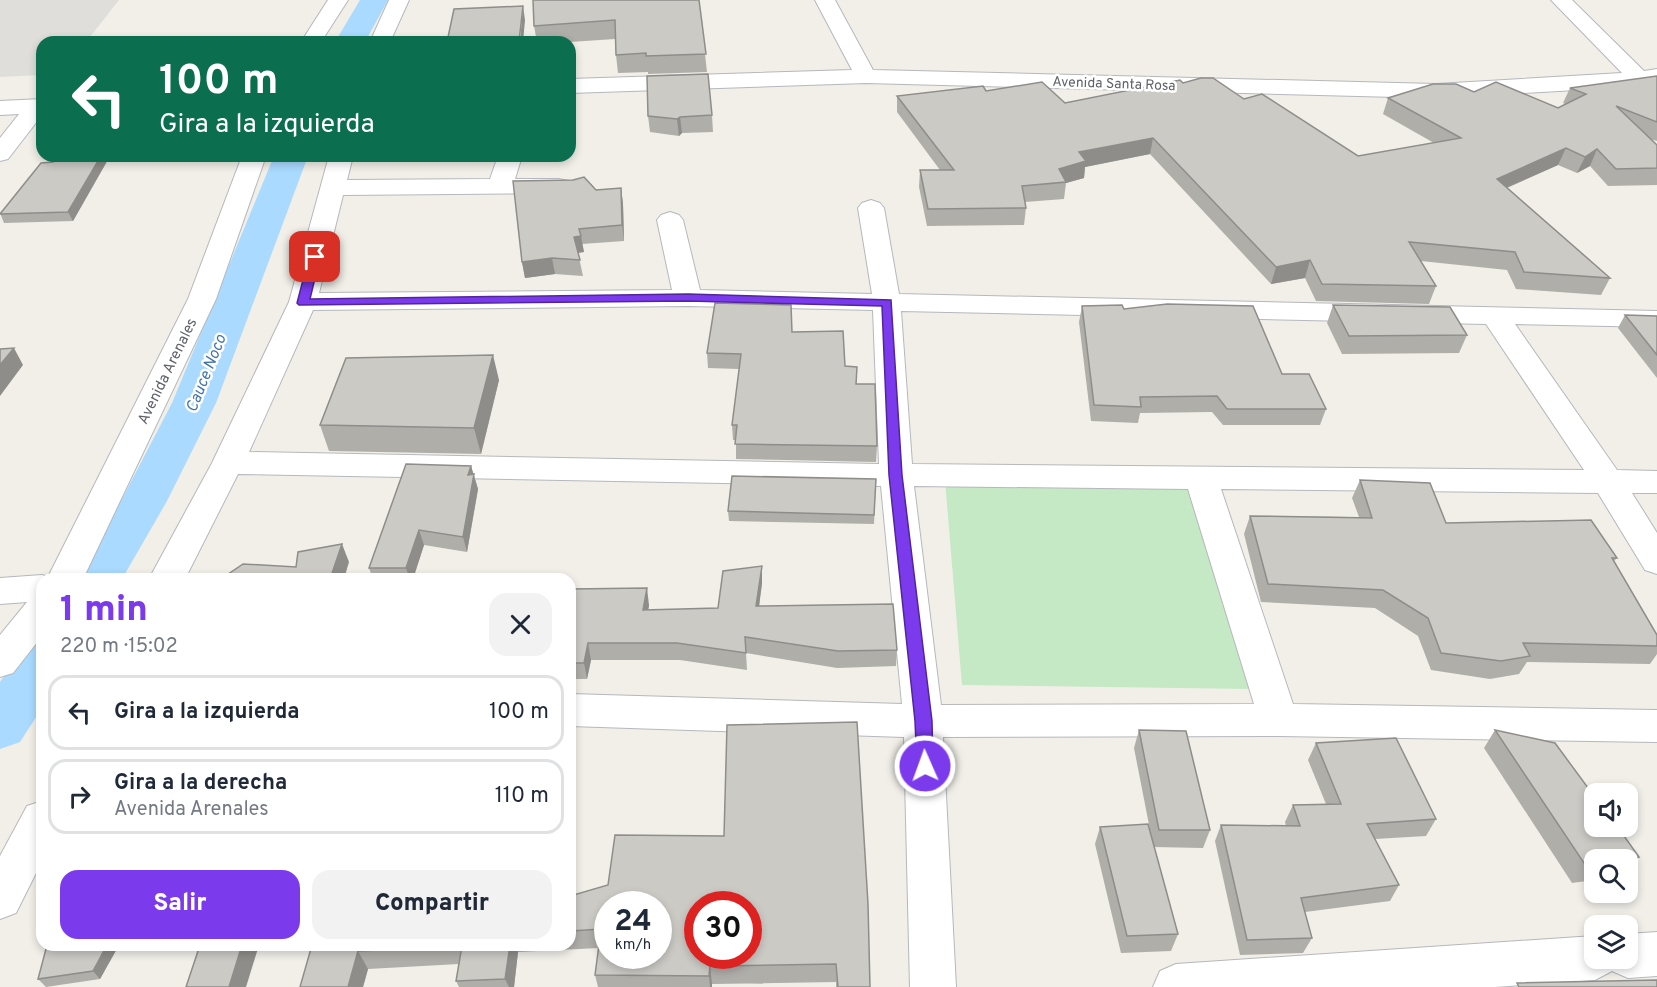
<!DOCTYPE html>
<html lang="es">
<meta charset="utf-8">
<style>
:root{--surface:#fff;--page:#f2f2f3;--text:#1f2937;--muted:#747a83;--line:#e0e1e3;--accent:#7c3aed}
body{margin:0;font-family:Overpass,sans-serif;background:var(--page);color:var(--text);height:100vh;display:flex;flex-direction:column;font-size:22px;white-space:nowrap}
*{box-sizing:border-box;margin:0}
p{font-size:20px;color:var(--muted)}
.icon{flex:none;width:33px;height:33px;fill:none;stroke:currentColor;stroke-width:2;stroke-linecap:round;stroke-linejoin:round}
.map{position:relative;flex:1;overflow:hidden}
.drawer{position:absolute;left:36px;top:573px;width:540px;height:378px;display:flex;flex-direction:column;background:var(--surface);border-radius:18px;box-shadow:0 3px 9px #0003}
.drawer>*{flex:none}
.hud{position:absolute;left:36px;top:36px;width:540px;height:126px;border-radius:18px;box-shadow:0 3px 9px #0003;background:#0b6e4f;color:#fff;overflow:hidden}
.controls{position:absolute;left:1584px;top:783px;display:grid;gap:12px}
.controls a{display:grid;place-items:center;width:54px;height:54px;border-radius:12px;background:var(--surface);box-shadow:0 3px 9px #0003;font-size:30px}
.speed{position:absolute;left:594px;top:891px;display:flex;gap:12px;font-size:30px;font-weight:700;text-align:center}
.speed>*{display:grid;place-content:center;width:78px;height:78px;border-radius:50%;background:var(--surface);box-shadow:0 3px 9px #0003;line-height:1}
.speed small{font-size:15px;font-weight:400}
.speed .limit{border:9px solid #d22;background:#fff;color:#111}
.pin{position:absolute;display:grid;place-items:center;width:51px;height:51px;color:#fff;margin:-26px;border-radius:12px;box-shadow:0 3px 9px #0006}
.me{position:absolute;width:66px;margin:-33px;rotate:358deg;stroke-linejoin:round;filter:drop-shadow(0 0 4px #0008)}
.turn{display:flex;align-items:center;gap:21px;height:126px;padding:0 24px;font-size:27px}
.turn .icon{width:78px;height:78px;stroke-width:2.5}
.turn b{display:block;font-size:42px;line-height:51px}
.round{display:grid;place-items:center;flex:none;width:63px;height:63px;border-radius:18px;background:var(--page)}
.summary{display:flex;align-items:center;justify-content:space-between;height:102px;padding:0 24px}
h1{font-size:36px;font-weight:800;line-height:45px;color:var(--accent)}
.cta{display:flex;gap:12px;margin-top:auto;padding:12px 24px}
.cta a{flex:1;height:69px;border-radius:18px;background:var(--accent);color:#fff;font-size:24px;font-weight:800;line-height:69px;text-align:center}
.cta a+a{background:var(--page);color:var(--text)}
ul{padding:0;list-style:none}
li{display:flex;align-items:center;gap:18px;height:75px;margin:0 12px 9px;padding:0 12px;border:3px solid var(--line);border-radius:18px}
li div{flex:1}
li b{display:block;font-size:22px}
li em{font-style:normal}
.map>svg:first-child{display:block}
.industrial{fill:#e0deda}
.green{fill:#c5e8c5}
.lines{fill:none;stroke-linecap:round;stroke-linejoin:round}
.canal{fill:#aadaff;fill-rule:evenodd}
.minor-casing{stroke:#b5b8bc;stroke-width:2}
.minor{fill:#fff;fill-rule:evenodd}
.wall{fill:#afaea9}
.shaded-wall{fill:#8f8d8a}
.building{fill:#cccac5;stroke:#8f8d8a;stroke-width:1.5;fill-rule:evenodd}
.route{fill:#7c3aed;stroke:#51269a;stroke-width:1.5}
.labels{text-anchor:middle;stroke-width:5;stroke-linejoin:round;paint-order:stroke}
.far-street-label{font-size:14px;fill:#5f6368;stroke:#fff}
.street-label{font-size:15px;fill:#5f6368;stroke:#fff}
.water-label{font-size:16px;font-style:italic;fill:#4174aa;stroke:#fff}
</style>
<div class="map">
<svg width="1657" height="987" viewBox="0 0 1657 987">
<rect width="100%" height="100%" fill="#f1efe8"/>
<!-- industrial -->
<polygon class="industrial" points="0,0 119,0 86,42 42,42 42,75 0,77"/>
<!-- green -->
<polygon class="green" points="945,480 1193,483 1252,689 962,685"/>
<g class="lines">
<!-- canal -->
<g class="canal">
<polygon points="360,0 388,0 365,42 335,42"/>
<polygon points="274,156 308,156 216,403 167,501 122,579 72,579 123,497 172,403"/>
<polygon points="42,643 42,708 20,742 0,749 0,682 23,649"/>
</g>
<defs>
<g id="minor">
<polygon points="328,0 348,0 321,42 301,42"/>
<polygon points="389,0 409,0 390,42 370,42"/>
<polygon points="815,0 835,0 873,70 1436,84 1622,73 1551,0 1572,0 1644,71 1657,69 1657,83 1611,88 1436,98 866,83 570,93 570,79 852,70"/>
<polygon points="42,99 42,115 8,159 0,161 0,138 19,114 0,115 0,101"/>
<polygon points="242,156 266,156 216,299 83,579 42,579 42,636 13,673 0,677 0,635 27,602 0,604 0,578 42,575 48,577 188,299"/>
<path d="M 329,156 L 353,156 L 347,180 L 490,179 L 498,156 L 522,156 L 515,179 L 559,179 L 568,181 L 571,186 L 568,191 L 559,193 L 343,195 L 319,293 L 672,290 L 657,220 L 661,215 L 670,212 L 679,215 L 683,220 L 700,290 L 872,294 L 858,208 L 862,203 L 871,200 L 880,203 L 884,208 L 899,294 L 1657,311 L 1657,327 L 1515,324 L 1617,470 L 1657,471 L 1657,493 L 1632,493 L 1657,533 L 1657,574 L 1645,570 L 1598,493 L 1221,489 L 1293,704 L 1657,710 L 1657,742 L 1279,736 L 943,737 L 956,987 L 910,987 L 904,737 L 570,726 L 570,694 L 902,704 L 881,486 L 238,474 L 185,579 L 149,579 L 212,463 L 289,302 ZM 688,306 L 873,310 L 879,464 L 249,452 L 313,310 ZM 901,311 L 1486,324 L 1584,470 L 912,464 ZM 914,486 L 1188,489 L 1254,704 L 941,705 Z"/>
<polygon points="42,801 42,861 16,913 0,919 0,856 27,806"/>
<polygon points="1657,932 1657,976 1628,978 1612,971 1595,980 1495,987 1153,987 1160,971 1176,964 1594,936 1594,958 1628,958 1628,934"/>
</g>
</defs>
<!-- minor casing -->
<use href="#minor" class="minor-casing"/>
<!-- minor -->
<use href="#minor" class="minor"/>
</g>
<!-- wall -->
<g class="wall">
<polygon points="699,0 707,72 648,74 648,72 618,73 616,55 615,39 570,42 537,42 534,26"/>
<polygon points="1657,76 1657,141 1650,139 1657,145 1657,185 1608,186 1590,166 1577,173 1558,165 1507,188 1610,278 1601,295 1516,289 1507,270 1421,261 1436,286 1429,304 1316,301 1305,278 1271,284 1150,154 1085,167 1084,178 1066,183 1064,199 1025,202 1026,208 1024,225 927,226 919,187 920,170 940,170 897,112 897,96 986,91 1065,103 1183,83 1244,99 1358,156 1434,143 1383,114 1388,98 1474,92 1558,108 1565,104 1563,103 1570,88"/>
<polygon points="712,115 713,132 682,133 679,136 650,132 648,116"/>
<polygon points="57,156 110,156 73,221 4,223 0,213 53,162"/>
<polygon points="621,188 623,204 624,241 582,244 584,252 578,253 583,276 555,274 525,278 522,262 596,190"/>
<polygon points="1333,305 1467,335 1459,353 1342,354 1327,323"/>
<polygon points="1082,306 1124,309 1282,374 1326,409 1320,425 1223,425 1212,412 1140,413 1138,423 1091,421 1079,322"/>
<polygon points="1625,315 1657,316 1657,378 1618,328"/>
<polygon points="792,332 845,366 857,384 877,446 876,462 736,459 736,440 733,440 732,425 739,369 708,368 707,353"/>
<polygon points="499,380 481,454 329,451 320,425"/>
<polygon points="471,466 478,489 467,552 424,545 413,579 373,579 369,568"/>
<polygon points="876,479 874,524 729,521 728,511"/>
<polygon points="1360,480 1446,523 1617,558 1614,561 1657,635 1657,654 1650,664 1527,662 1519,674 1490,679 1431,670 1418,636 1375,608 1261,602 1244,534 1250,516 1359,517 1352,498"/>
<polygon points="762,566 762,583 759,606 897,650 896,666 837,668 746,653 747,670 680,660 591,660 587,679 570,679 570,589 649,605 648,610 718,608"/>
<polygon points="1139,730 1210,830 1203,848 1154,847 1178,934 1171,951 1121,953 1095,844 1100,827 1152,840 1134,748"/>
<polygon points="1495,730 1639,857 1628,871 1628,860 1594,860 1594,880 1572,883 1484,748"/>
<polygon points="1316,743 1436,819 1426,836 1375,839 1399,885 1390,901 1305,912 1312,938 1303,953 1240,955 1215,841 1221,825 1286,826 1285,822 1293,805 1326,804 1308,760"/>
<polygon points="724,836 870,987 836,987 836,982 712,984 712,987 598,987 595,975 599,948 518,952 514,987 459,987 456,981 459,964 368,969 363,987 300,987 312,945 570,945 570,896 608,885"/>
<polygon points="47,945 119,945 100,979 46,987 38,979"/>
</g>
<!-- shaded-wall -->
<g class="shaded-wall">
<polygon points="523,6 525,20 523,42 520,42"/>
<polygon points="680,117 682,133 679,136 677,119"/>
<polygon points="1153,138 1150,154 1085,167 1084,178 1066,183 1059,169 1079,152"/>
<polygon points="1566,148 1558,165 1490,195 1497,179"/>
<polygon points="1597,149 1590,166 1577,173 1585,157"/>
<polygon points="101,156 110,156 73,221 68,212"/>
<polygon points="621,188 623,204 624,241 622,225"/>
<polygon points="581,236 584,252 576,253 574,237"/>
<polygon points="552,258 555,274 525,278 522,262"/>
<polygon points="1310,260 1305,278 1271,284 1276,267"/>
<polygon points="14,348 23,365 0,396 0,365"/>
<polygon points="493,355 499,380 481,454 474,428"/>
<polygon points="471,466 478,489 467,552 463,537 468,475"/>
<polygon points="419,530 424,545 413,579 410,579 406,568"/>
<polygon points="342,544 349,562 344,579 330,579"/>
<polygon points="762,566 762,583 757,622 756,606"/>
<polygon points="647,588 649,605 646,627 643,610"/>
<polygon points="588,643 591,660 587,679 584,663"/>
<polygon points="107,945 119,945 100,979 93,971"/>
<polygon points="242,945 259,945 246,987 229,987"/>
<polygon points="510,945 515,945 518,952 514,987 509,987 505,979"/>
<polygon points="358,951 368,969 363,987 348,987"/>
<polygon points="710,966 712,984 712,987 710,987 709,976"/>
</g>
<!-- building -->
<g class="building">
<polygon points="533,0 699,0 706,54 646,56 646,53 616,55 615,20 534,26"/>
<polygon points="523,6 519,41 447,42 454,9"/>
<polygon points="708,74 712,115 680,117 677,119 648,116 647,76"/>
<polygon points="1657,76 1657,122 1616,106 1657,145 1657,168 1616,169 1597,149 1585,157 1566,148 1497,179 1610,278 1524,272 1515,252 1409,242 1436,286 1322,284 1310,260 1276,267 1153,138 1079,152 1086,161 1059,169 1066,182 1022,186 1026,208 928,209 920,170 954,170 897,96 983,86 986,91 1042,82 1065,103 1180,80 1183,83 1201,78 1213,78 1244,99 1262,94 1358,156 1461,138 1388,98 1433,84 1456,84 1474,92 1496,82 1558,108 1586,94 1570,88"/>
<polygon points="57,156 101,156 68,212 0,214 41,163 53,162"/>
<polygon points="584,177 596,190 621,188 622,225 579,229 581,236 574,237 580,260 552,258 522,262 513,181 573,180"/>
<polygon points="715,303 791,305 792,332 843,331 845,366 857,367 856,384 875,384 877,446 735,444 737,425 732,425 741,354 707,353"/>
<polygon points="1167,304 1253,306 1282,374 1309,374 1326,409 1227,409 1217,396 1140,397 1141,407 1094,405 1082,306 1122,305 1124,309"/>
<polygon points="1333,305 1450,307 1467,335 1349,336"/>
<polygon points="1625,315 1657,316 1657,355"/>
<polygon points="14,348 0,365 0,349"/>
<polygon points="493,355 474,428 320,425 346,358"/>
<polygon points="406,464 471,466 468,475 474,474 463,537 419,530 406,568 369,568"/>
<polygon points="732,476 876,479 874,515 728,511"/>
<polygon points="1360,480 1430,483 1446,523 1591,520 1617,558 1612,558 1657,635 1657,646 1523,643 1530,656 1501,661 1441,653 1428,618 1383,590 1268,584 1250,516 1372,518"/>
<polygon points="342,544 330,579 221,579 243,564 296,567 298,552"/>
<polygon points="762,566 756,606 893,604 897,650 838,651 745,637 746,653 677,643 588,643 584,663 570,663 570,589 647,588 643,610 718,608 723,571"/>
<path d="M 857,722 L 868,904 L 870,987 L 838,987 L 836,964 L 710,966 L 709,976 L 595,975 L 601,929 L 570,931 L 570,896 L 608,885 L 615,835 L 724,836 L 727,725 ZM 608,904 L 658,904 L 658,956 L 608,956 ZM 698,904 L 748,904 L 748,956 L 698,956 Z"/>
<polygon points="1139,730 1186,731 1210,830 1159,830"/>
<polygon points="1495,730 1555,743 1594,796 1594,826 1617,826 1639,857 1627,860 1594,860 1594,865 1586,866"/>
<polygon points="1396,738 1436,819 1367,824 1399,885 1301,898 1312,938 1247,940 1221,825 1300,826 1293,805 1341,804 1316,743"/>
<polygon points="1148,824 1178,934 1127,936 1100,827"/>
<polygon points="47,945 107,945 93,971 38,979"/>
<polygon points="200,945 242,945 229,987 186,987"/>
<polygon points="312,945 510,945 505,979 456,981 462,946 358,951 348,987 300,987"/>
<polygon points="1657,980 1657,987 1519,987 1517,983"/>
</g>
<!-- route -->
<polygon class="route" points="315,253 320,257 310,299 688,294 891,300 902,475 932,721 933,766 931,771 925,773 919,771 917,766 915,721 889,475 882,306 688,301 299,305 297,303 309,257"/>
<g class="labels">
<!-- far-street labels -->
<g class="far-street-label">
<text transform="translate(1114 83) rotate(2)" y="5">Avenida Santa Rosa</text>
</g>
<!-- street labels -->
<g class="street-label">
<text transform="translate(167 371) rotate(-64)" y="5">Avenida Arenales</text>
</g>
<!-- water labels -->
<g class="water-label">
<text transform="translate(205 373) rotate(-68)" y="6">Cauce Noco</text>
</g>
</g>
</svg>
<div class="controls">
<a><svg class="icon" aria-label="sound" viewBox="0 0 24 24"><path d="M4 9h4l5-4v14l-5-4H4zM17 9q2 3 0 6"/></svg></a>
<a><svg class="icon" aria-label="search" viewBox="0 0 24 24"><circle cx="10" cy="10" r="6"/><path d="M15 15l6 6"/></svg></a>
<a><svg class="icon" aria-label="layers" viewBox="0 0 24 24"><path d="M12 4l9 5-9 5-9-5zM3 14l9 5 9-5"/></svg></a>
</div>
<div class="speed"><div>24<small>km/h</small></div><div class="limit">30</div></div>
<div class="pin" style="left:315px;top:257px;background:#d93025"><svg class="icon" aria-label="arrive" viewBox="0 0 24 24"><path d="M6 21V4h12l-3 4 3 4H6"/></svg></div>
<svg class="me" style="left:925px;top:766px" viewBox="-20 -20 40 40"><circle r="17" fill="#7c3aed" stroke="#fff" stroke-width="3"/><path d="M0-11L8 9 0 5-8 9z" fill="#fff"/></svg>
<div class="hud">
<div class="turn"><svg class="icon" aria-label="left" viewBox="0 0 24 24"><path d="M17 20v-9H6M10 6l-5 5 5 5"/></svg><div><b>100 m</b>Gira a la izquierda</div></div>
</div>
<section class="drawer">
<div class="summary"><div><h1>1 min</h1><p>220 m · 15:02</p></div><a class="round"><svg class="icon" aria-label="close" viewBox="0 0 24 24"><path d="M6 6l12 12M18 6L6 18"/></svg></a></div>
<ul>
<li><svg class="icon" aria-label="left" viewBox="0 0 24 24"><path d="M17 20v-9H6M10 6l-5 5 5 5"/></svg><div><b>Gira a la izquierda</b></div><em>100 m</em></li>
<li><svg class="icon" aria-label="right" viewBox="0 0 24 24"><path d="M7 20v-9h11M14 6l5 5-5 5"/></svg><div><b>Gira a la derecha</b><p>Avenida Arenales</p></div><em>110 m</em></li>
</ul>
<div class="cta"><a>Salir</a><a>Compartir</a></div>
</section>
</div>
